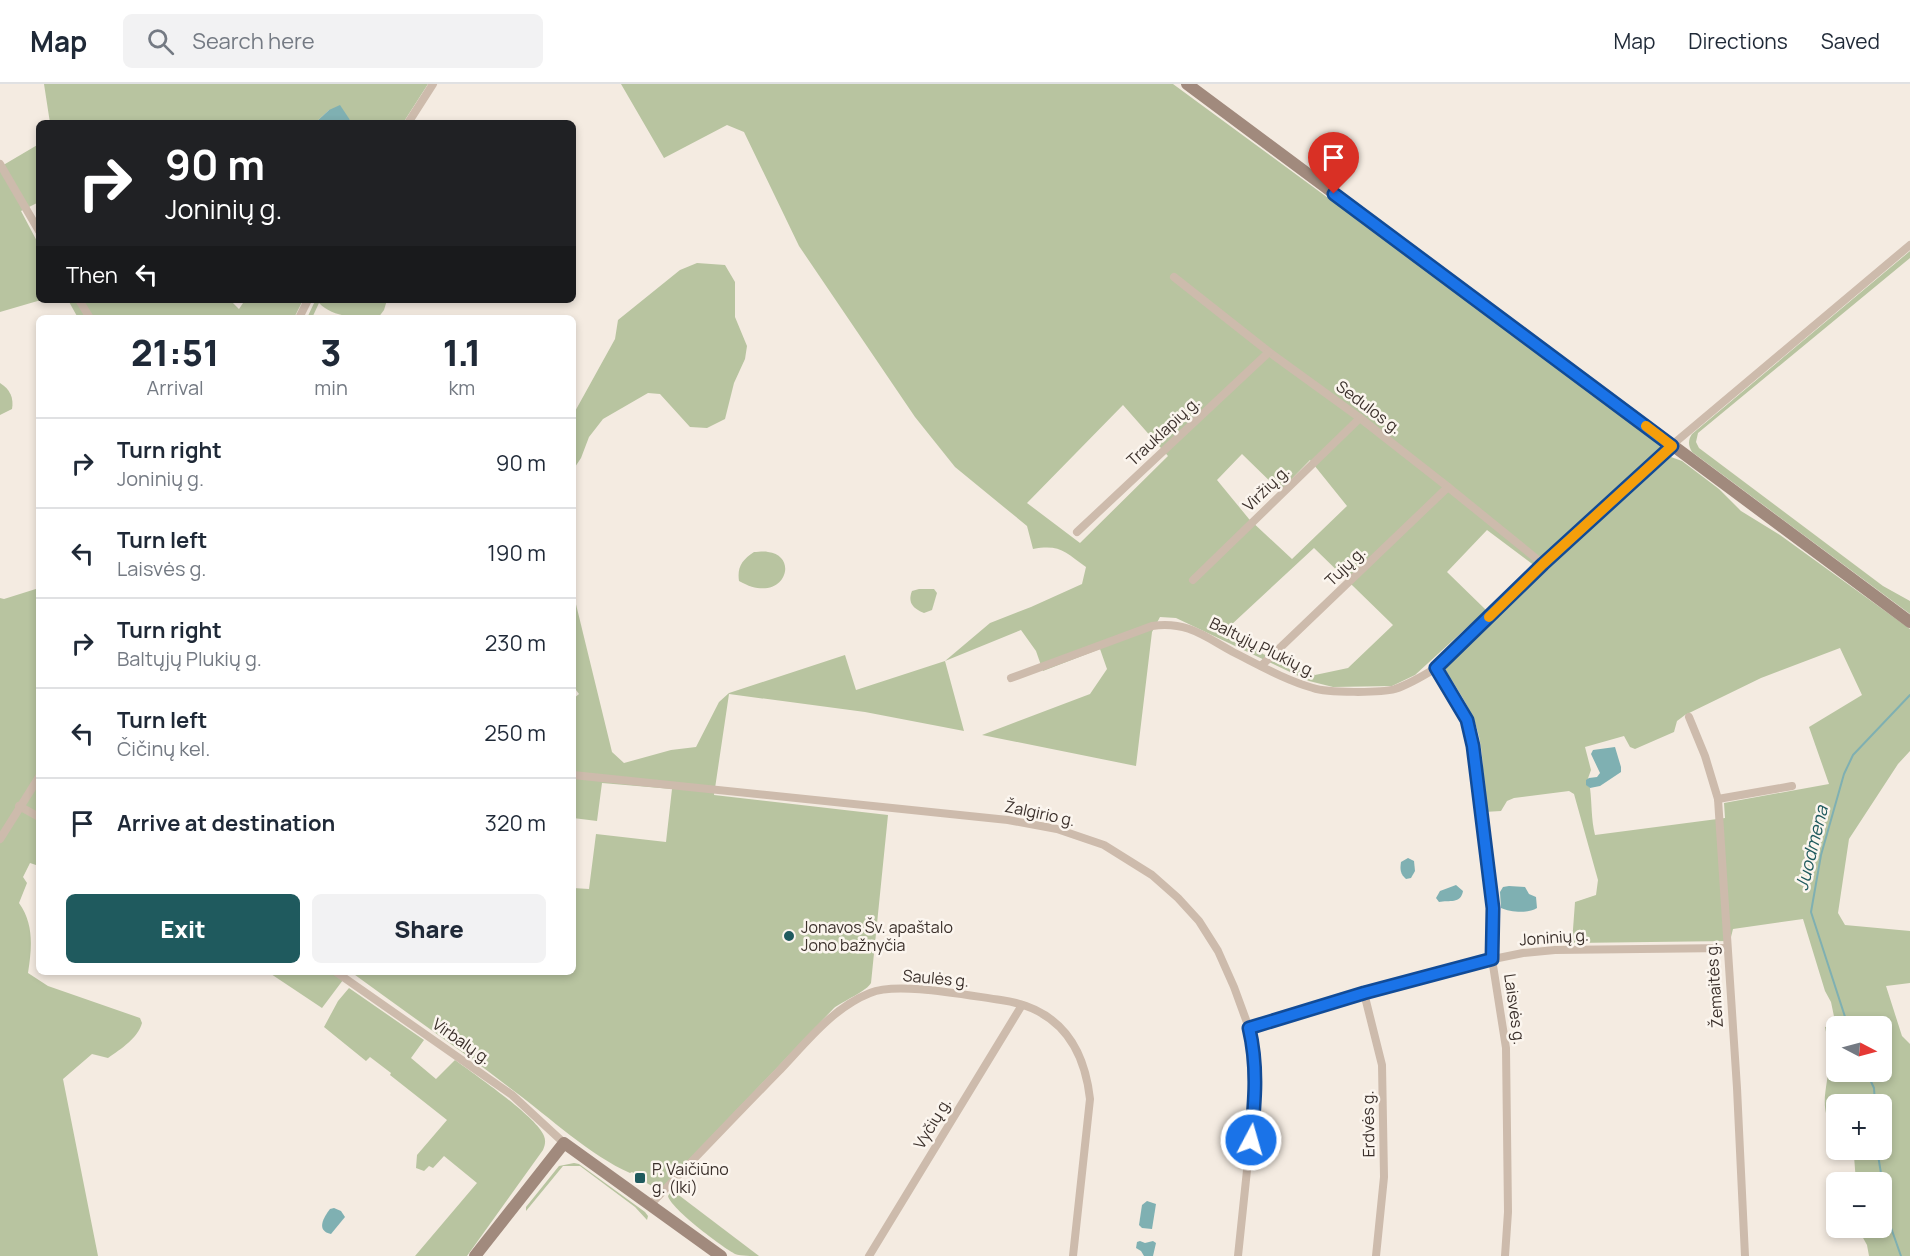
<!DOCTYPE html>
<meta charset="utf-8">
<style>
:root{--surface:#fff;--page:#f2f2f3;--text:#1f2937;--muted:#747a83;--line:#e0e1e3;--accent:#1f5a5e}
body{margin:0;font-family:Manrope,sans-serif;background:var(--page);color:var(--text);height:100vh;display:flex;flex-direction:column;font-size:22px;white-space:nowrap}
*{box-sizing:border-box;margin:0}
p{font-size:20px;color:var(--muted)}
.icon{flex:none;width:33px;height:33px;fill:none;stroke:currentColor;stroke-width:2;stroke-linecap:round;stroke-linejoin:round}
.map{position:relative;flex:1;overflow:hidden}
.sheet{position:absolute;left:36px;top:231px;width:540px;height:660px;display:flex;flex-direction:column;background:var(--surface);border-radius:9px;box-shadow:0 3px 9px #0003}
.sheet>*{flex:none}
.banner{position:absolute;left:36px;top:36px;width:540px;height:183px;border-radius:9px;box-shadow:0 3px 9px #0003;background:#202124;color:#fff;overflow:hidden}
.needle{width:39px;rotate:96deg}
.controls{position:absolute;left:1826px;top:932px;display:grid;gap:12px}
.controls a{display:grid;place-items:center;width:66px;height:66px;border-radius:9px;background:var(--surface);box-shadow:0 3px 9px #0003;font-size:30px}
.pin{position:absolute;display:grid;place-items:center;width:51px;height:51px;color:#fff;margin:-62px -26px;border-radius:50% 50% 50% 0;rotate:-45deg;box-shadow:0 0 6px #0007}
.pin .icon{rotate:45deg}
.me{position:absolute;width:66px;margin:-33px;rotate:6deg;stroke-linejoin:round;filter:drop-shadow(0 0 4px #0008)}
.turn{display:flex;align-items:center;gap:21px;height:126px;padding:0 30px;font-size:27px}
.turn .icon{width:78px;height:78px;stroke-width:2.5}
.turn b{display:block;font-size:42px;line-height:51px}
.then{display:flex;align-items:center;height:57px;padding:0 30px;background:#0003;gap:12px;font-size:22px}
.eta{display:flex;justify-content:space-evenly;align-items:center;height:102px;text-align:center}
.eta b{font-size:36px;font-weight:800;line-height:42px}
.button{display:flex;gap:12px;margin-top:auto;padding:12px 30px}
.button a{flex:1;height:69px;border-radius:9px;background:var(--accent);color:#fff;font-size:24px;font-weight:800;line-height:69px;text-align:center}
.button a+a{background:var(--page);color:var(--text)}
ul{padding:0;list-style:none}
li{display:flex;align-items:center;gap:18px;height:90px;padding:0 30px;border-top:2px solid var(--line)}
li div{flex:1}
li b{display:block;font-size:22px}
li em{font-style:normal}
header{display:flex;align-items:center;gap:36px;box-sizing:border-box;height:84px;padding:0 30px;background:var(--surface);border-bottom:2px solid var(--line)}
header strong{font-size:28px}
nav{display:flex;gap:33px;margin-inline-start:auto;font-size:21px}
.search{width:420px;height:54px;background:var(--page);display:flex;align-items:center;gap:15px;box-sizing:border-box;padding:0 21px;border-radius:9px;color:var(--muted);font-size:22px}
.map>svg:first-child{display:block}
.green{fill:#b8c4a0;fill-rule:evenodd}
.water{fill:#7fb0b2}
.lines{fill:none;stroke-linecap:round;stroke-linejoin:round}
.stream{stroke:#7fb0b2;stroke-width:2}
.minor{stroke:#cdbbac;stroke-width:8}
.secondary{stroke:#a18a7d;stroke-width:12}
.route-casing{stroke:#114b97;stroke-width:15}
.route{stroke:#1a73e8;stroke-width:10}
.slow{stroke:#f59e0b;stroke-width:10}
.poi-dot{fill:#1f5a5e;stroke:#fbf5ee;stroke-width:2}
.labels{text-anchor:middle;stroke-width:5;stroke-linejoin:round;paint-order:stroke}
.street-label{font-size:16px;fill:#3b302b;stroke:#fbf5ee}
.poi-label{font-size:16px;fill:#3b302b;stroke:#fbf5ee;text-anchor:start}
.water-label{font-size:18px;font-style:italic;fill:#1f5a5e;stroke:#fbf5ee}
</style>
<header>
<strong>Map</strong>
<div class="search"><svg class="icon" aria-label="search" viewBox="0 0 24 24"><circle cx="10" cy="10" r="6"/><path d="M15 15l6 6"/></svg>Search here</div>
<nav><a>Map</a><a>Directions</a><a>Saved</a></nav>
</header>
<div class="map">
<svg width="1910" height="1172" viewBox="0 0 1910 1172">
<rect width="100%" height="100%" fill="#f4ebe1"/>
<!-- green -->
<g class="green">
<polygon points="44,0 428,0 403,39 350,39 350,36 329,26 315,39 50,39"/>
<path d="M 621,0 L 1173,0 L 1660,358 L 1662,364 L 1660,369 L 1535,482 L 1487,446 L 1447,488 L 1486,526 L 1415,591 L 1392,602 L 1333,603 L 1309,597 L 1176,534 L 1160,533 L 1152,548 L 1136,682 L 982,651 L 1090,610 L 1107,585 L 1100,565 L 1043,587 L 1036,567 L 1021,546 L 945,577 L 964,647 L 865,628 L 729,610 L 714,711 L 888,731 L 871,899 C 868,906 842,918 834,924 L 665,1101 C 654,1109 643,1095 632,1088 L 630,1089 C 591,1072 549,1033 514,1007 C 461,966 405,928 351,888 L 573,888 L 573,804 L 589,805 L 596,750 L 666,758 L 672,705 L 602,699 L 597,737 L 573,734 L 573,615 L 579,610 L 573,602 L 573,508 L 612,668 L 624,679 L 671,666 L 696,663 L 719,618 L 729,609 L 845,571 L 856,606 L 945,577 L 990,539 L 1031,523 L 1082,500 L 1086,483 C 1065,468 1060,460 1033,465 L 1027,442 L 955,383 L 915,333 L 799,162 L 744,48 L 727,41 L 664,74 ZM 1123,321 L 1168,372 L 1080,459 L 1027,419 ZM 1242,370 L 1280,407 L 1310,376 L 1347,422 L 1292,475 L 1249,435 L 1217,396 ZM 1314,464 L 1393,541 L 1348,584 L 1315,591 L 1263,570 L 1231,541 Z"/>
<polygon points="39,60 39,118 21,127 39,161 39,216 41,216 0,228 0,83"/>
<path d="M 1910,167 L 1910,174 L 1698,349 L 1696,358 L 1699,364 L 1883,502 L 1910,517 L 1910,530 L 1692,368 C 1688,361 1688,356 1692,350 Z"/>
<polygon points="697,179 725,181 735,198 735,233 747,262 745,275 734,299 725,335 707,344 690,343 660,310 648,309 603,335 589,353 581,374 573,386 573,331 615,255 618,236 680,186"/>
<polygon points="68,216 230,216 239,225 245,216 303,216 294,234 78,234"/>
<path d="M 320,216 L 387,216 L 384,226 L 378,234 C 358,234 334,234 319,219 L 312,234 L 307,234 L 315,217 L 319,219 Z"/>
<path d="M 0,299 C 10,305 14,314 12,325 L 0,331 Z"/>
<path d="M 1671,373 L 1682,377 L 1719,405 L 1741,427 L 1780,451 L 1910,545 L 1910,667 L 1898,680 L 1849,755 L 1838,829 L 1845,841 L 1910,847 L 1910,899 L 1886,902 L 1902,952 L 1910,960 L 1910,1172 L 1869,1172 L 1867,1161 L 1857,1143 L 1881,1143 L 1881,1098 L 1856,1098 L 1854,1072 L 1848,1065 L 1881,1065 L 1881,1020 L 1836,1020 L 1836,1049 C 1815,1022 1830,1002 1829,972 C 1829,962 1827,953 1825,943 L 1836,942 L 1831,918 L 1825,907 L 1803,835 L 1733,845 L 1730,857 L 1572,859 L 1575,818 L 1596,811 L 1598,796 L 1574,710 L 1569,707 L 1514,714 L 1507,717 L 1501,727 L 1484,728 C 1483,699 1485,666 1475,639 C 1468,620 1455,602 1445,585 L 1450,574 L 1558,470 L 1666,375 ZM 1840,564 L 1862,611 L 1809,643 L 1829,700 L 1724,719 L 1725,734 L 1595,751 C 1591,735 1592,720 1590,704 L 1586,700 L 1591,686 L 1585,663 L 1624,652 L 1630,663 L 1635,665 L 1674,648 L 1677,637 L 1685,631 L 1761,594 ZM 1836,942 L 1881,942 L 1881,987 L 1836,987 Z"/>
<path d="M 754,468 C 758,468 764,467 768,468 C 801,472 784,523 739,497 C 737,483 742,476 754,468 Z"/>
<path d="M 39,504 L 39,782 L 30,779 L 23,793 L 27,799 L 19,819 C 34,840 32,863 28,889 L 48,902 L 140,934 L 142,939 C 138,954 121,965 108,974 L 92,970 L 63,995 L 98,1172 L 0,1172 L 0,514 L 4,515 Z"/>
<path d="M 919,505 L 934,505 L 937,509 L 932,526 L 924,529 C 914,525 907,519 912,507 Z"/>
<polygon points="268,888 349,888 322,924"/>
<path d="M 349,904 L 424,956 L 411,974 L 436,995 L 455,976 C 474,990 537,1033 544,1052 C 546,1057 545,1061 543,1066 L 467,1172 L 415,1172 L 477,1099 L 444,1072 L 433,1084 L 429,1082 L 424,1087 L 416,1084 L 417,1071 L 447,1036 L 390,991 L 391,989 L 370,973 L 366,977 L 324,943 L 338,917 Z"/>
<polygon points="574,1079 579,1080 645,1128 648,1132 647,1136 635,1123 580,1082 563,1082 526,1127 526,1123 559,1082"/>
<path d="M 672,1106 L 759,1172 C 752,1172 741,1172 735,1170 C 722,1163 671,1125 668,1112 Z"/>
</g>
<!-- water -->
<g class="water">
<polygon points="340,21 350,36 350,39 315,39 329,26"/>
<polygon points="1615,663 1621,683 1621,688 1600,702 1590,704 1586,701 1586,696 1589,694 1597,693 1600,689 1591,670 1593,666"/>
<path d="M 1408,774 L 1414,777 L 1415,787 L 1411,794 L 1406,795 C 1400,790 1400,785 1401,778 Z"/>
<path d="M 1456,801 L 1463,807 C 1461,820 1449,816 1439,818 L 1436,814 L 1440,807 Z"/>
<path d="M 1509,802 L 1525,803 L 1529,810 L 1536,813 L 1537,824 C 1528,830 1510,828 1501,824 L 1500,808 L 1503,803 Z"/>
<polygon points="1147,1117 1156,1120 1152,1145 1142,1144 1139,1141 1142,1121"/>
<path d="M 334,1124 L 341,1127 L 345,1133 L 331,1150 C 316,1147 323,1134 330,1125 Z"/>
<polygon points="1140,1157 1145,1159 1153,1157 1156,1159 1153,1172 1144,1172 1141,1167 1136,1164 1137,1158"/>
</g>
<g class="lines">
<!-- stream -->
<g class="stream">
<polyline points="1848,942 1811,828 1821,771 1844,690 1853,671 1910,611"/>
<polyline points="1866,987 1874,1004 1875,1020"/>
<polyline points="1877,1065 1889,1138 1901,1172"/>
</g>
<!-- minor -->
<g class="minor">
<polyline points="408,39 433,0"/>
<polyline points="0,80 39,147"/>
<polyline points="1174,193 1269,268 1360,334 1448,403 1543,480"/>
<polyline points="79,216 90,234"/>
<polyline points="299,234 308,216"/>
<polyline points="1077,448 1269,268"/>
<polyline points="1193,496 1360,334"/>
<polyline points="1261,582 1448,403"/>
<polyline points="1436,584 1467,636 1473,662 1490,795 1494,839 1492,854 1492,875 1506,964 1508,1128 1505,1172"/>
<path d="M 1011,594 L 1152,542 C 1187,537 1204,552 1233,568 C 1259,581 1285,596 1313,604 C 1327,609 1381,609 1395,605 C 1410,600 1423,592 1436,584 L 1543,480 L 1672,361 L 1910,161"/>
<polyline points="1689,633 1705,672 1718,715 1737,1004 1745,1172"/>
<polyline points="573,691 1008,736 1057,745 1104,761 1152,791 1178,814 1199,837 1218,867 1234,903 1249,944 1256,981 1255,1010 1238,1172"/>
<polyline points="1718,715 1792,702"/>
<polyline points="19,722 39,733"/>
<polyline points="0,755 39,693"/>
<polyline points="336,888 512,1011 564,1059"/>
<polyline points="1364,909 1382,981 1384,1093 1376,1172"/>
<polyline points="1249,944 1364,909 1464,881 1523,869 1555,866 1727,864"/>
<path d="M 651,1120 C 693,1076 735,1032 778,988 C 805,960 832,924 870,909 C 897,897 970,912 1001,916 C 1058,924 1084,961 1090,1015 L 1073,1172"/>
<polyline points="869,1172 1022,921"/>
</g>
<!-- secondary -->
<g class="secondary">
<polyline points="1187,0 1910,538"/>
<polyline points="475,1172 564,1059 721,1172"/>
</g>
</g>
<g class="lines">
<defs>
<path id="route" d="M 1251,1056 C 1255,1017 1258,982 1249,944 L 1364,909 L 1492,875 L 1493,824 L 1473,662 L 1467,636 L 1436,584 L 1543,480 L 1672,362 L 1334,110"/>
</defs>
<!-- route casing -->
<use href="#route" class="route-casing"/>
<!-- route -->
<use href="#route" class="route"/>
<!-- slow -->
<polyline class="slow" points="1489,533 1543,480 1672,362 1646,342"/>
</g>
<!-- markers -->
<g class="poi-dot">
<circle cx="789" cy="852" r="6"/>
<rect x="634" y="1088" width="12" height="12" rx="3"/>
</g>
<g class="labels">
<!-- street labels -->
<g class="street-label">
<text transform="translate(1369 323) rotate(37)" y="6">Sedulos g.</text>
<text transform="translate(1163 347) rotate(-43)" y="6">Trauklapių g.</text>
<text transform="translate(1266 404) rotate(-44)" y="6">Viržių g.</text>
<text transform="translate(1345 482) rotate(-44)" y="6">Tujų g.</text>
<text transform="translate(1263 563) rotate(26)" y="6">Baltųjų Plukių g.</text>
<text transform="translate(1040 729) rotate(12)" y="6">Žalgirio g.</text>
<text transform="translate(1554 853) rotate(-4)" y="6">Joninių g.</text>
<text transform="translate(936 894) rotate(5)" y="6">Saulės g.</text>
<text transform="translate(1714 901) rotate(-94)" y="6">Žemaitės g.</text>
<text transform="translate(1515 925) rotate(82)" y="6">Laisvės g.</text>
<text transform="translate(462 957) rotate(35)" y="6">Virbalų g.</text>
<text transform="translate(932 1039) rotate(-59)" y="6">Vyčių g.</text>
<text transform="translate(1368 1040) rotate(-91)" y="6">Erdvės g.</text>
</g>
<!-- poi labels -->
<g class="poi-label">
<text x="801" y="849">Jonavos Šv. apaštalo<tspan x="801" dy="18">Jono bažnyčia</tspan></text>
<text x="652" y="1091">P. Vaičiūno<tspan x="652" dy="18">g. (Iki)</tspan></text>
</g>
<!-- water labels -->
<g class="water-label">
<text transform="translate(1812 764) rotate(-76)" y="6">Juodmena</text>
</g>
</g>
</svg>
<div class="controls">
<a><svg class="needle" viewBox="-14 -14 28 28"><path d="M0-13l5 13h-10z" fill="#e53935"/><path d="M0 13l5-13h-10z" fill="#747a83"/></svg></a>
<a>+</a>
<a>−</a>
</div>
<div class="pin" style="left:1334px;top:110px;background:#d93025"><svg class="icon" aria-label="arrive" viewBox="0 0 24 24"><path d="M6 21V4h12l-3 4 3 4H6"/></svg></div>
<svg class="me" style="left:1251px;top:1056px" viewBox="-20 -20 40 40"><circle r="17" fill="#1a73e8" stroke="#fff" stroke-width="3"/><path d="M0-11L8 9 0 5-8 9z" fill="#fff"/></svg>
<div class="banner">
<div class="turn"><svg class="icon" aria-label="right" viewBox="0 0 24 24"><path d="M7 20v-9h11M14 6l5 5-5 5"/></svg><div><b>90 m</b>Joninių g.</div></div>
<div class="then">Then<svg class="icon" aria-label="left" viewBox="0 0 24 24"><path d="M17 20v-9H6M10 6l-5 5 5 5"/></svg></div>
</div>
<section class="sheet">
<div class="eta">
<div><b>21:51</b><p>Arrival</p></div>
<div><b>3</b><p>min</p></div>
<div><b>1.1</b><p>km</p></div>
</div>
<ul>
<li><svg class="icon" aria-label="right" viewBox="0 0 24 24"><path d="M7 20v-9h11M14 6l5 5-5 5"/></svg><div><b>Turn right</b><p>Joninių g.</p></div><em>90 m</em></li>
<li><svg class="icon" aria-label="left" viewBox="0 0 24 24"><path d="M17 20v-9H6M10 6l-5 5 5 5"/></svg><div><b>Turn left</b><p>Laisvės g.</p></div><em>190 m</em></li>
<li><svg class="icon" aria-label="right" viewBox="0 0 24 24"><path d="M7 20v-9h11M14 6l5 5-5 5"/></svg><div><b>Turn right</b><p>Baltųjų Plukių g.</p></div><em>230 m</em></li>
<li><svg class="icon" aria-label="left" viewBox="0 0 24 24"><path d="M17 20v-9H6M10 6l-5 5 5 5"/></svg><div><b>Turn left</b><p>Čičinų kel.</p></div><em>250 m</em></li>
<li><svg class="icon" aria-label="arrive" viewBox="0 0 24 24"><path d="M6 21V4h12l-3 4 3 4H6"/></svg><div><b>Arrive at destination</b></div><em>320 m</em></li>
</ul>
<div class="button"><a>Exit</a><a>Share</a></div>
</section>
</div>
